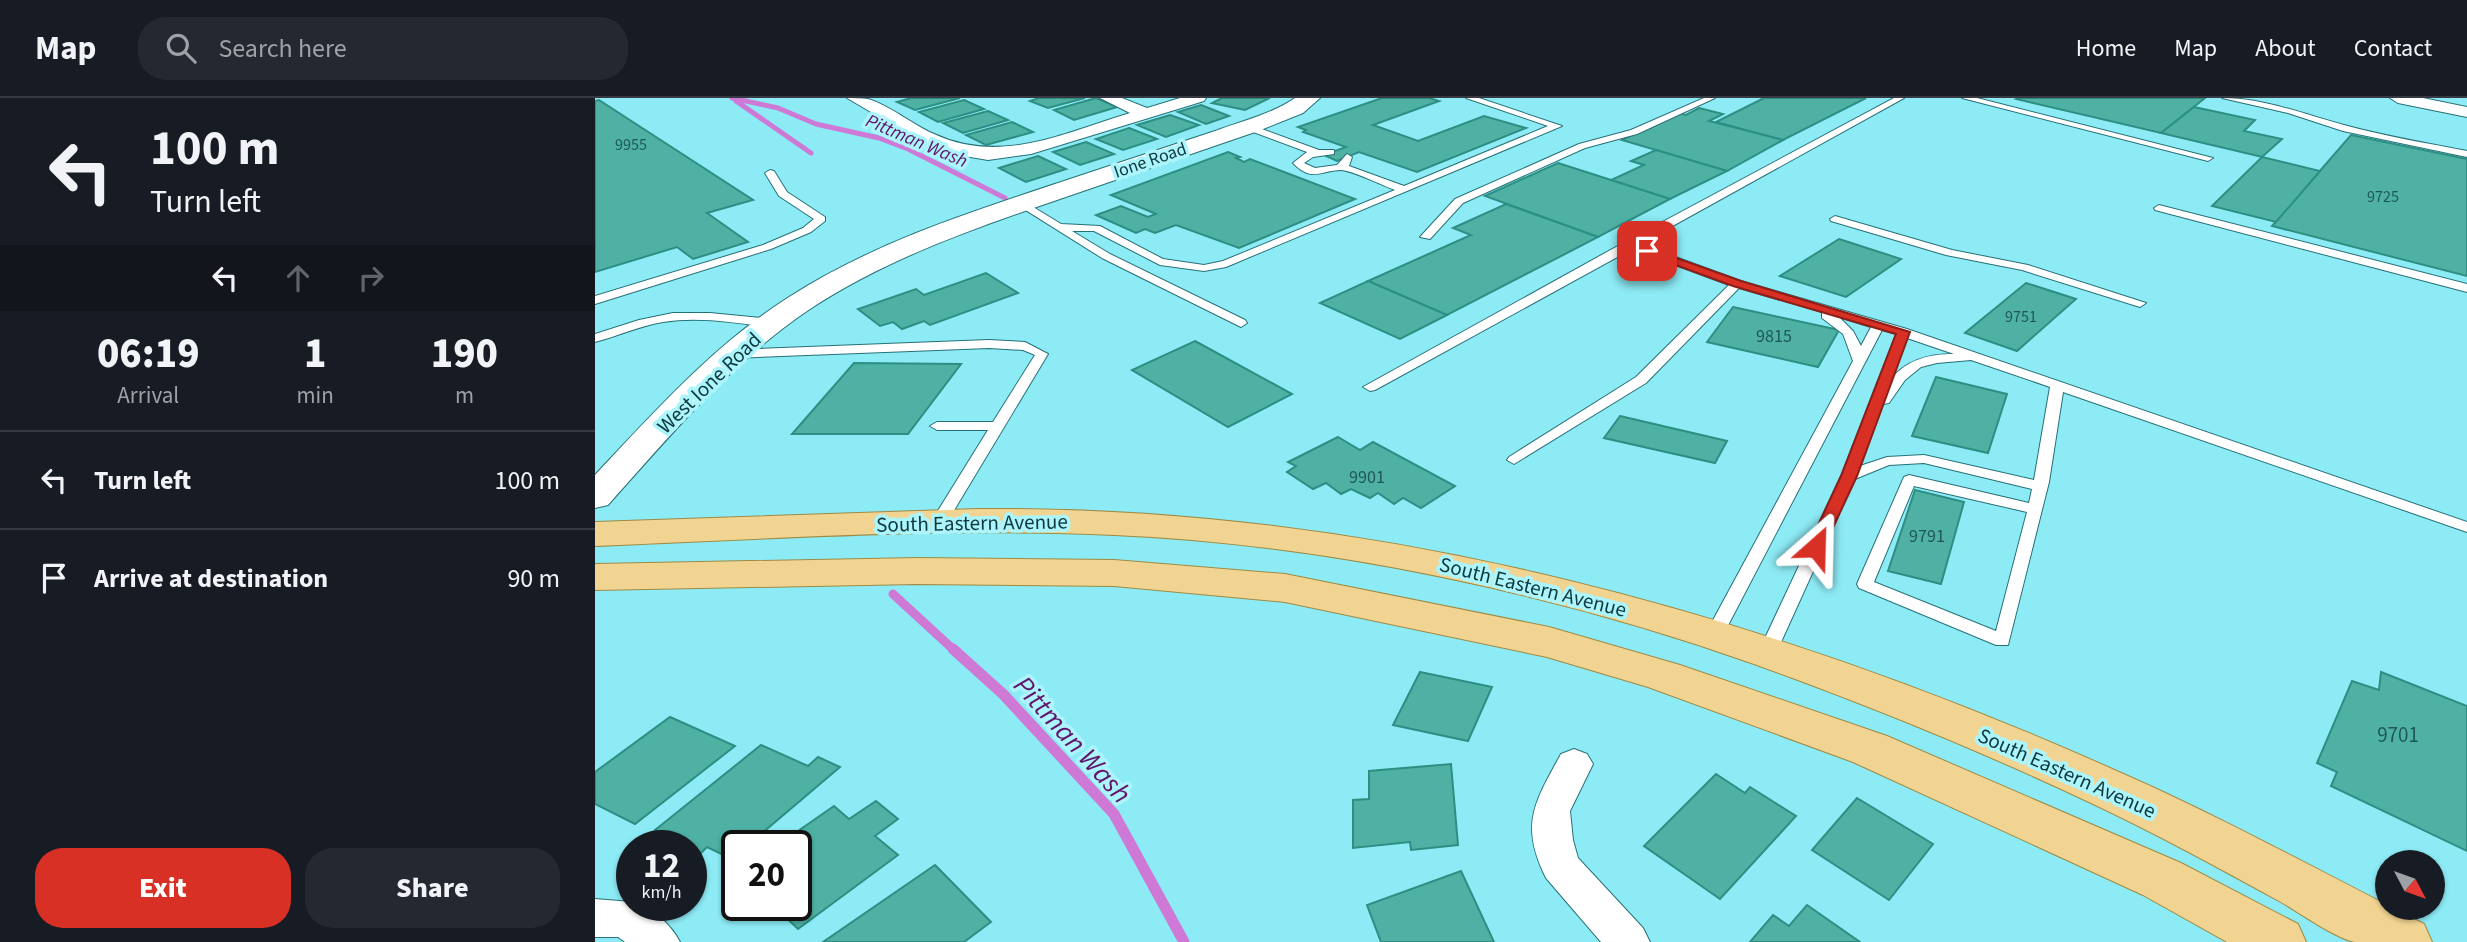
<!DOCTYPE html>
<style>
:root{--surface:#171b24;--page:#242831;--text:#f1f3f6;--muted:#9ea1a6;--line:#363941;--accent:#d93025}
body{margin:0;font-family:"Source Sans 3",sans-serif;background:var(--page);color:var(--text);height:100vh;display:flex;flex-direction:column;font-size:26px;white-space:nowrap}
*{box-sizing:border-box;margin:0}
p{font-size:23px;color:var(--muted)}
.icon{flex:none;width:38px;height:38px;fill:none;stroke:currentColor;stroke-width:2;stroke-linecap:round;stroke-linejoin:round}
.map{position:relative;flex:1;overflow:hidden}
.details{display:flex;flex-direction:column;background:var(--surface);width:595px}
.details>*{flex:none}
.banner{background:#171b24;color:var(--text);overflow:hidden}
.needle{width:46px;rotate:131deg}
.controls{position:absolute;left:1780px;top:752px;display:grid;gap:14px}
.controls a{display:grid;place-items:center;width:70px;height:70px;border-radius:50%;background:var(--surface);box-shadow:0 2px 5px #0004;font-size:35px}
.speed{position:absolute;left:21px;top:732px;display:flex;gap:14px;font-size:35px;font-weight:700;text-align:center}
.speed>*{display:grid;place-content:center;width:91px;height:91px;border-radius:50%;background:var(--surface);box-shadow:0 2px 5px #0004;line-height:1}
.speed small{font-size:18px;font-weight:400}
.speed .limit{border:4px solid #111;border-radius:10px;background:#fff;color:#111}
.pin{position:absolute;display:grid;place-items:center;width:60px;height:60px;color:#fff;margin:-30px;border-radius:14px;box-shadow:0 4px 10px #0006}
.me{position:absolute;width:77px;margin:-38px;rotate:25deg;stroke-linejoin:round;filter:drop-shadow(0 0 5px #0008)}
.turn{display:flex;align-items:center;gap:24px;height:147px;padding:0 35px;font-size:32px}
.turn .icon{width:91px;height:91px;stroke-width:2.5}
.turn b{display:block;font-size:49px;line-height:60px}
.lanes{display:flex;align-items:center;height:66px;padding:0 35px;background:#0003;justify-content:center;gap:35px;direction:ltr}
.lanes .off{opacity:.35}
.eta{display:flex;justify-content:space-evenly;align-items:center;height:119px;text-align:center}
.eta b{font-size:42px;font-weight:800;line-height:49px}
.primary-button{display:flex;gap:14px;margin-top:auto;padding:14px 35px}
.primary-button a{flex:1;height:80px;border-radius:28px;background:var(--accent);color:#fff;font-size:28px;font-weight:800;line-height:80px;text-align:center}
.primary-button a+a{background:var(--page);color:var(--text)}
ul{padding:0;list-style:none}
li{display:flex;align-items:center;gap:21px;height:98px;padding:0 35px;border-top:2px solid var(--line)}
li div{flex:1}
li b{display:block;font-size:26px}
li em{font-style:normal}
header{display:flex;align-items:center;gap:42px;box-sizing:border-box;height:98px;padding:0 35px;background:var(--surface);border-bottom:2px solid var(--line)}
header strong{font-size:33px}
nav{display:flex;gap:38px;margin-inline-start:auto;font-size:24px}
.search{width:490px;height:63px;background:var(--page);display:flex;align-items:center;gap:18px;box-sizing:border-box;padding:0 24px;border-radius:28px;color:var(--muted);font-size:26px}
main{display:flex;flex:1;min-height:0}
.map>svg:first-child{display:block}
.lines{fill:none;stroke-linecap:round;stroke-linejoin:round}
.stream-far2{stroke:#cd79d5;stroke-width:5}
.stream-far1{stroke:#cd79d5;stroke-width:9}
.stream{stroke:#cd79d5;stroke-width:11}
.building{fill:#4eb1a4;stroke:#2d8f83;stroke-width:2}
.lane-casing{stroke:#267178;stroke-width:2}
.street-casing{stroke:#267178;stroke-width:2}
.secondary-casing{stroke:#267178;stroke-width:2}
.primary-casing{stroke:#9d8b45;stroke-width:2}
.lane{fill:#fff;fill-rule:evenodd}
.street{fill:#fff;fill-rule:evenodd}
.secondary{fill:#fff;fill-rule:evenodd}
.primary{fill:#f2d492;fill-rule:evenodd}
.route{fill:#d93025;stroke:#8d1f18;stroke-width:2}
.labels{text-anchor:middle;stroke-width:7;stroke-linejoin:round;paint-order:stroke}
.far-number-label{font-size:16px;fill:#1f5757}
.far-street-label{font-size:18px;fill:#0f393d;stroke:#acf5fd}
.number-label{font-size:18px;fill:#1f5757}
.far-water-label{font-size:19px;font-style:italic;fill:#62146a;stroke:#acf5fd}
.street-label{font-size:21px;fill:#0f393d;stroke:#acf5fd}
.near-number-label{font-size:21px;fill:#1f5757}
.near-water-label{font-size:28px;font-style:italic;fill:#62146a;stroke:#acf5fd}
</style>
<header>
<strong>Map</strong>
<div class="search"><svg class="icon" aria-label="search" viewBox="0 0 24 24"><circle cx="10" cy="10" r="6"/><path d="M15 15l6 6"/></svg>Search here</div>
<nav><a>Home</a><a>Map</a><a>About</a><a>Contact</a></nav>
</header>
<main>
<section class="details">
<div class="banner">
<div class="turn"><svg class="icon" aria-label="left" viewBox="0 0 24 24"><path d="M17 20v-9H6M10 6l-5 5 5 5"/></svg><div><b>100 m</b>Turn left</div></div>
<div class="lanes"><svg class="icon" aria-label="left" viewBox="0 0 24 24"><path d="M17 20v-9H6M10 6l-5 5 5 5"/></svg><svg class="icon off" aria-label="ahead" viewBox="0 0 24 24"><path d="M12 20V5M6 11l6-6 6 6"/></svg><svg class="icon off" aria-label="right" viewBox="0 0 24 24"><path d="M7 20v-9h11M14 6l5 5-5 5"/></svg></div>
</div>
<div class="eta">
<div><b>06:19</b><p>Arrival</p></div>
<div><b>1</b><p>min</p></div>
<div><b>190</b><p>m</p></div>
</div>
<ul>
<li><svg class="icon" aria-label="left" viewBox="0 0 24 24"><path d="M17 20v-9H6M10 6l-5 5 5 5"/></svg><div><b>Turn left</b></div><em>100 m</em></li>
<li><svg class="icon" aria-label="arrive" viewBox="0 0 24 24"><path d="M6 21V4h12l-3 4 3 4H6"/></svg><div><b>Arrive at destination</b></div><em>90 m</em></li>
</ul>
<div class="primary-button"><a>Exit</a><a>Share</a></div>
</section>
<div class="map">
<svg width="1872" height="844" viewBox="0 0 1872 844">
<rect width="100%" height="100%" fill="#8debf5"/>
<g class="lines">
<!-- stream-far2 -->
<g class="stream-far2">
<polyline points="137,0 183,10 221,26 284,40 313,51 410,100"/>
<polyline points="141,3 216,55"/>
</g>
<!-- stream-far1 -->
<polyline class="stream-far1" points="298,496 360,553"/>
<!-- stream -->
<polyline class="stream" points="358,551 408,596 519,716 589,844"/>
</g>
<!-- building -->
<g class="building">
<polygon points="316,0 365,0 320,12 302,4"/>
<polygon points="444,0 490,0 453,10 435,3"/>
<polygon points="501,0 522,9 479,22 459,12"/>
<polygon points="627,0 668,0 673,1 650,12 617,5"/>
<polygon points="787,0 834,0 844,3 778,27 823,43 889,18 931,30 822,74 764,54 742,63 729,57 751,49 708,34 711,32 703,29"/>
<polygon points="1169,0 1271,0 1188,42 1121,24"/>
<polygon points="1423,0 1610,0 1566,35 1421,1"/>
<polygon points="4,2 158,102 112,115 153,144 98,161 82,149 0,174 0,3"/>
<polygon points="369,2 389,11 343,24 324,14"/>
<polygon points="606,7 634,18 611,26 583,14"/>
<polygon points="1599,9 1660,22 1649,33 1687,41 1667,59 1566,35"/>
<polygon points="1104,10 1128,16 1114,23 1188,42 1132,73 1027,42 1083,15 1091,17"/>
<polygon points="393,13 413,22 368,35 348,25"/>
<polygon points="575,17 604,27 571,39 542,27"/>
<polygon points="417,24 438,34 391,47 371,37"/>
<polygon points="534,30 562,41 528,52 501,41"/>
<polygon points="1756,37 1872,61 1872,178 1677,128"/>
<polygon points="491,44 519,56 485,67 458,54"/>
<polygon points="1061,52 1132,73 1075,101 1016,82 1049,67 1036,63"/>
<polygon points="633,54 645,59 641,60 649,64 655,61 760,101 644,150 581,127 560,135 550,131 541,135 501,117 526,108 553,119 561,116 516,97"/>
<polygon points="443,58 471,71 431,84 404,70"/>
<polygon points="1667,59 1725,73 1681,124 1617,108"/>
<polygon points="963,65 1016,82 1075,101 1003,139 890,98"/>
<polygon points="911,106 1003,139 852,217 773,183 876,137 858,130"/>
<polygon points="1244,141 1306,161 1251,199 1185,178"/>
<polygon points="391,175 423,195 335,227 329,223 307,231 298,224 285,228 263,211 321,191 329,197"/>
<polygon points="773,183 852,217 805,241 725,205"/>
<polygon points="1431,185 1481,201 1422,253 1370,235"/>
<polygon points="1138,209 1244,232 1223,269 1112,244"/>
<polygon points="600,243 697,296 633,329 537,272"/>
<polygon points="259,265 366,266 313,336 197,336"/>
<polygon points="1341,279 1412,296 1393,355 1317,338"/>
<polygon points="1025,318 1132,343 1120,365 1009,340"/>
<polygon points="743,339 765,352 778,344 860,388 826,410 808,400 799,406 783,395 775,400 756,391 746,396 731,385 718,391 692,374 701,368 693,364"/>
<polygon points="1320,392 1369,404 1346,486 1293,473"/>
<polygon points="825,574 897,589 873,643 798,627"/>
<polygon points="1786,574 1872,608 1872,753 1736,688 1742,674 1722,665 1757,583 1784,592"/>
<polygon points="75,619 140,648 40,726 0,706 0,674"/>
<polygon points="166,647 213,668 223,659 245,669 153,747 142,747 142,757 137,761 112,749 106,755 96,750 96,747 91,747 60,732"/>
<polygon points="856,666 863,747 816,752 815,744 758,750 758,702 774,701 774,673"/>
<polygon points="1121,676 1150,695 1155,689 1201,718 1125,801 1049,748"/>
<polygon points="1262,700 1338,746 1294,802 1217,752"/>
<polygon points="281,703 303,721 280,738 303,757 203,831 178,807 201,807 201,747 183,747 239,708 254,721"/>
<polygon points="340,767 396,824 369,844 228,844"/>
<polygon points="866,773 899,844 786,844 772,807"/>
<polygon points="1212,807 1265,844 1155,844 1178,817 1194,828"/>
</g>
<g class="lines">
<defs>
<g id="lane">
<path d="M 871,0 L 884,0 L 967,28 L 631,169 L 609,173 L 565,167 L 499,133 L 477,133 L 515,156 L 650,222 L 652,225 L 646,229 L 507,160 L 421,106 L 430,104 L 466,126 L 505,128 L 568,161 L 609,167 L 628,163 L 800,92 C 789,88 756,72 746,72 C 727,72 717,85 698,65 L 712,54 L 650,31 L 650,27 L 656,27 L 724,52 L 739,52 L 739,56 L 718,59 L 709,65 L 720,70 L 742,67 L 752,56 L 757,59 L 754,68 L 809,88 L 953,28 Z"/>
<polygon points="1109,0 1120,0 1042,36 990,50 868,105 835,141 825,139 860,101 984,46 1036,32"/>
<path d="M 1299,0 L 1309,0 L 1045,146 L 1146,183 L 1312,231 L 1872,424 L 1872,434 L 1468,294 L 1454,384 L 1413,547 L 1401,547 L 1264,490 L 1262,486 L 1309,379 L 1314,377 L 1434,405 L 1437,391 L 1329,365 L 1294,367 L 1260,381 L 1182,553 L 1179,557 L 1167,557 L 1164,553 L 1246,378 L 1301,236 L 1287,232 L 1128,537 L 1125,541 L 1113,541 L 1110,537 L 1258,263 L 1248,236 L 1227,220 L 1227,214 L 1144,190 L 1051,285 L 919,366 L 912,362 L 914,359 L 1041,279 L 1134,187 L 1037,151 L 780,292 L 775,293 L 768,289 L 1030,144 ZM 1244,219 L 1276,229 L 1266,248 L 1258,233 ZM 1312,240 L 1359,256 C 1335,256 1313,261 1297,280 ZM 1376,262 L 1455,289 L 1439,382 L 1329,357 L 1292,359 L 1265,368 L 1288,306 L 1294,305 L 1310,282 L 1326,269 L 1342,265 ZM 1319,388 L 1432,414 L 1401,533 L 1279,484 Z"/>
<polygon points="1367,0 1382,0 1618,60 1613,63"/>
<path d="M 1627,0 C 1669,0 1708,16 1749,27 C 1789,38 1831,45 1872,53 L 1872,59 L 1748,33 L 1693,15 Z"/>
<polygon points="175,72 179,73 192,94 230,119 230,123 216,134 176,151 0,206 0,198 168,147 208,130 219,121 184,98 170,75"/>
<polygon points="1564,107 1872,186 1872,194 1560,112 1559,110"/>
<polygon points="1240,118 1357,152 1433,167 1551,205 1545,209 1427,172 1351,157 1236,123 1235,121"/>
<path d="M 78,215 L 115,215 L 176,221 L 182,225 L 176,229 C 140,225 104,218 68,224 C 44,228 23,238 0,244 L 0,236 L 44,222 Z"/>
<polygon points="394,242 430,244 453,256 352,424 344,429 336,424 393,332 342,332 335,328 342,324 398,324 440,257 428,252 394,250 138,260 132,256 138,252"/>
</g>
<g id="street">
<path d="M 252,0 C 258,0 267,0 273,1 C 294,7 318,27 339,36 C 406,67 469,35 535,15 L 505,0 L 527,0 L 552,10 L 585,0 L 611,0 L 609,3 L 436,56 L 393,62 L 358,56 L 327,44 Z"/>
<polygon points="1795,0 1828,0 1872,9 1872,19 1803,5"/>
<path d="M 979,651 L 992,656 L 998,666 L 975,713 L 978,742 L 983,760 L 1048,830 L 1055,844 L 1006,844 L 951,780 C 924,726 940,704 966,656 Z"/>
<path d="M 0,801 L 37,804 L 37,807 C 56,807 77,828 85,844 L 30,844 L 23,839 L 0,839 Z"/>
</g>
<path id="secondary" d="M 700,0 L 725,0 L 708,15 L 663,33 C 596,56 529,79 462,102 C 377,131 291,161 215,211 C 137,263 75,338 13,407 L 0,410 L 0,377 C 60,313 120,246 194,199 C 280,144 376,114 472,82 C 520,66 569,50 617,34 C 644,24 677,16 700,0 Z"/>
<g id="primary">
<path d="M 382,411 C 780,407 1172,515 1533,678 C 1621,717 1706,763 1792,807 L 1792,810 L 1797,810 L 1829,826 L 1837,844 C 1813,844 1784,844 1760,844 C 1741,841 1702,813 1684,803 C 1622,769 1560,735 1496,705 C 1386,653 1273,607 1159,566 C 960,495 730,446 519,437 C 347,429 172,441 0,448 L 0,424 Z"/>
<polygon points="322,460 519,462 690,476 954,529 1085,567 1292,638 1586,765 1703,826 1711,844 1632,844 1548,797 1258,664 1053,589 952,559 690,504 519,488 322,486 0,492 0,466"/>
</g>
</defs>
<!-- lane casing -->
<use href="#lane" class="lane-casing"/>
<!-- street casing -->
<use href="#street" class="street-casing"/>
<!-- secondary casing -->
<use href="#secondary" class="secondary-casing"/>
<!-- primary casing -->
<use href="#primary" class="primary-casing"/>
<!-- lane -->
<use href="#lane" class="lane"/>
<!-- street -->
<use href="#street" class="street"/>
<!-- secondary -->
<use href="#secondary" class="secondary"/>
<!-- primary -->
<use href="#primary" class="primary"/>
</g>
<!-- route -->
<polygon class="route" points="1048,151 1056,151 1146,183 1315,234 1262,378 1227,453 1221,454 1213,449 1246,378 1301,236 1138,188 1048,155"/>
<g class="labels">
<!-- far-number labels -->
<g class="far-number-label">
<text x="36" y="52">9955</text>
<text x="1788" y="104">9725</text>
<text x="1426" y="224">9751</text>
</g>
<!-- far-street labels -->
<g class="far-street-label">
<text transform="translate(555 62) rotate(-19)" y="6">Ione Road</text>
</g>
<!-- number labels -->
<g class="number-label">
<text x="1179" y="244">9815</text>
<text x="772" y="385">9901</text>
<text x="1332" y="444">9791</text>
</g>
<!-- far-water labels -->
<g class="far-water-label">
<text transform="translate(322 42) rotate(23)" y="7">Pittman Wash</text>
</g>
<!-- street labels -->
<g class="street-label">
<text transform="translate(114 285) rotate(-44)" y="7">West Ione Road</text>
<text transform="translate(377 425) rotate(-1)" y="7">South Eastern Avenue</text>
<text transform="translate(938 489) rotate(14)" y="7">South Eastern Avenue</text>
<text transform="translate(1472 675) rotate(24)" y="7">South Eastern Avenue</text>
</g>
<!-- near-number labels -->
<g class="near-number-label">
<text x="1803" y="644">9701</text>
</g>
<!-- near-water labels -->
<g class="near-water-label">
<text transform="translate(478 641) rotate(48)" y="10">Pittman Wash</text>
</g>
</g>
</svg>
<div class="controls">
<a><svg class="needle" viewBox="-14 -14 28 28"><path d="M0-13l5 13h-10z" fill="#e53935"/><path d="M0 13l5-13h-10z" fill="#9ea1a6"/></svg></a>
</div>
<div class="speed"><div>12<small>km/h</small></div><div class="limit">20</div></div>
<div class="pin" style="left:1052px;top:153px;background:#d93025"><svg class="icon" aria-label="arrive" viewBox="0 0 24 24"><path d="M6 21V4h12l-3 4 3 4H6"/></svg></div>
<svg class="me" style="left:1221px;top:449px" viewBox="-20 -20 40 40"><path d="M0-17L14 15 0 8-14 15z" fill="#d93025" stroke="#fff" stroke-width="4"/></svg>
</div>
</main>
